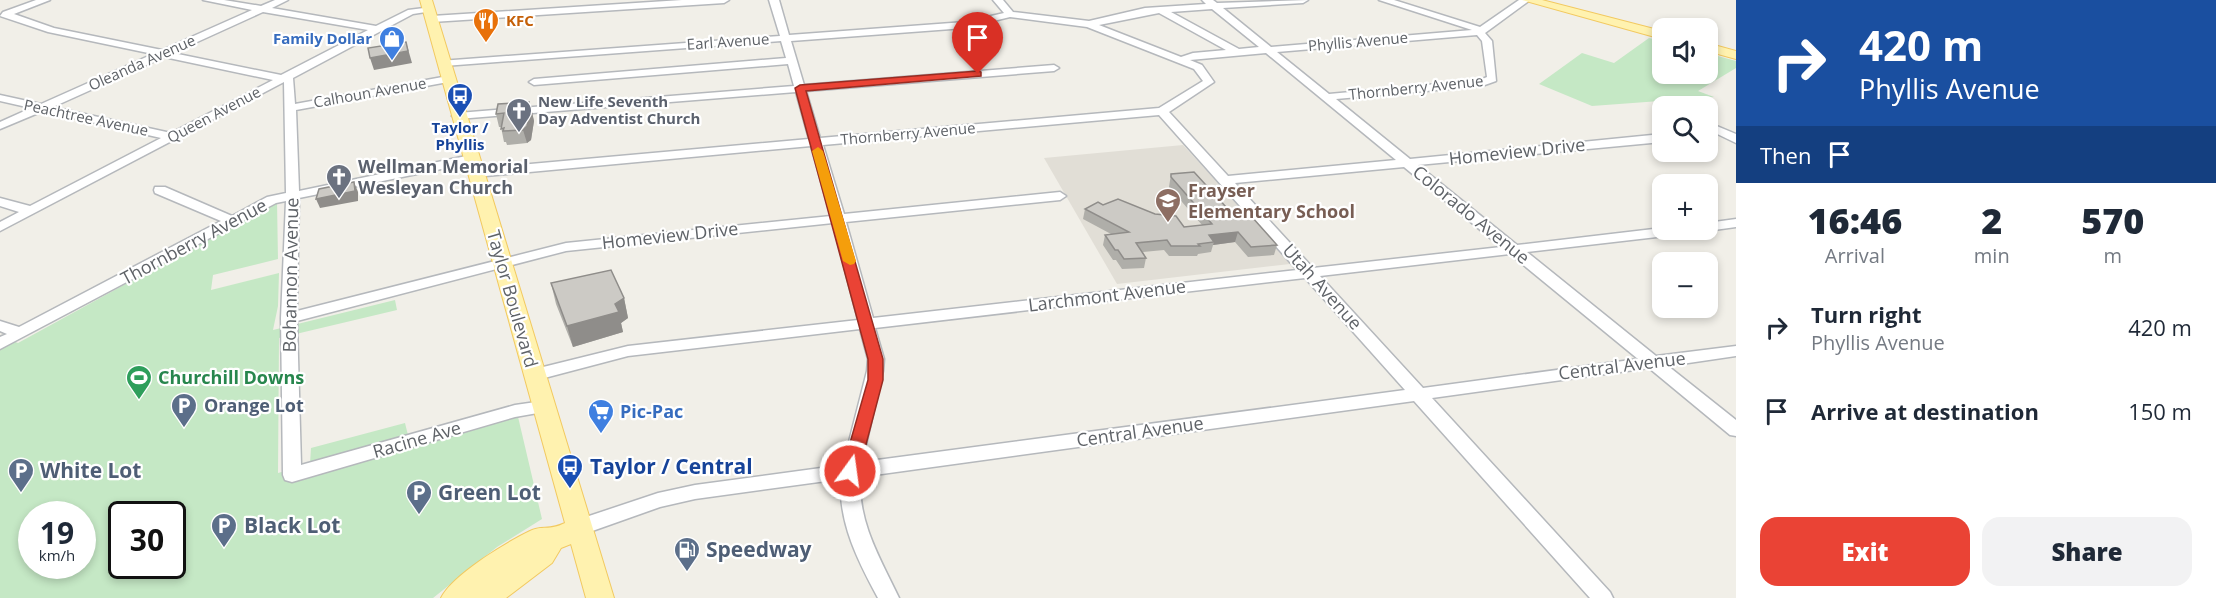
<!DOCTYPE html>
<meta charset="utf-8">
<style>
:root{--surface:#fff;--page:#f2f2f3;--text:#1f2937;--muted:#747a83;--accent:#ea4335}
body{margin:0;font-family:"Open Sans",sans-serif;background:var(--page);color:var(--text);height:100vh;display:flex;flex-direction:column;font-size:22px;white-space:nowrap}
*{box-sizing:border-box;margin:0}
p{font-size:20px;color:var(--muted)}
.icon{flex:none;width:33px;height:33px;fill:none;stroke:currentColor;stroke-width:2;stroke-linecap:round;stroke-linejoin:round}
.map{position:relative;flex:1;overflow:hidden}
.panel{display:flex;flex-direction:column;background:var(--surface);width:480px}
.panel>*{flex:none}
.top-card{background:#1a4fa0;color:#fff;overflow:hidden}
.tools{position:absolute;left:1652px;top:18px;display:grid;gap:12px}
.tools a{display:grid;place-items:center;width:66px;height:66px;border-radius:12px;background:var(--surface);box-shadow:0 3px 9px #0003;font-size:30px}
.speed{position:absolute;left:18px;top:501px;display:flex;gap:12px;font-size:30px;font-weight:700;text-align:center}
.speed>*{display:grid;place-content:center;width:78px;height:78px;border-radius:50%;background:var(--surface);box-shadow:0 3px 9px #0003;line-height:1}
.speed small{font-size:15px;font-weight:400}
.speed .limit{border:3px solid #111;border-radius:9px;background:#fff;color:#111}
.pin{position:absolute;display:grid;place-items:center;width:51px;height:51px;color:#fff;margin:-62px -26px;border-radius:50% 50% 50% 0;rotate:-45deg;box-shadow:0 0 6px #0007}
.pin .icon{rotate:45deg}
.me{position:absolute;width:66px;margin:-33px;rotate:14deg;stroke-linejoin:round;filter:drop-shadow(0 0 4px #0008)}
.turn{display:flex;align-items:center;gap:21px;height:126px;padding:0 24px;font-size:27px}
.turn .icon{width:78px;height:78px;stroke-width:2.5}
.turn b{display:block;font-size:42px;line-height:51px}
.then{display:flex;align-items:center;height:57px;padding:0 24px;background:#0003;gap:12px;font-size:22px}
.eta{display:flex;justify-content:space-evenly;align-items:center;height:102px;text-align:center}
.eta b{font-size:36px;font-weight:800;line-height:42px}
.cta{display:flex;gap:12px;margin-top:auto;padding:12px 24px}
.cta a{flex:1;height:69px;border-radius:18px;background:var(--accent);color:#fff;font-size:24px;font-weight:800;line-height:69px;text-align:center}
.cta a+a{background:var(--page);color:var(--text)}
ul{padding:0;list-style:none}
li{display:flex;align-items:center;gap:18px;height:84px;padding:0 24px}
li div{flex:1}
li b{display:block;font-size:22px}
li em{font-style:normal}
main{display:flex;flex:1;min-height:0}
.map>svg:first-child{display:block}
.education{fill:#e1ded6}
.green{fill:#c5e8c5;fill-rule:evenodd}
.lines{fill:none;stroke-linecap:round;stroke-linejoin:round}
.minor-casing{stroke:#b5b8bc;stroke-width:3}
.major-casing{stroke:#f2c960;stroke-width:2}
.minor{fill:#fff;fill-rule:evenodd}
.major{fill:#fff2af;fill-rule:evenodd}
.wall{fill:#afaea9}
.shaded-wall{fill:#8f8d8a}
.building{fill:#cccac5;stroke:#8f8d8a;stroke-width:1.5}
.route{fill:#ea4335;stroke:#982c22;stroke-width:1.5}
.slow{fill:#f59e0b}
.labels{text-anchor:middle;stroke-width:4.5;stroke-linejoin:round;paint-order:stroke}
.far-food-label{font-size:15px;font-weight:bold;fill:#c56008;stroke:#fff;text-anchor:start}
.far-shop-label{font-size:15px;font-weight:bold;fill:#366cbe;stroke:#fff;text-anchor:end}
.far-street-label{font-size:15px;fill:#5f6368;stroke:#fff}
.far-worship-label{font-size:15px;font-weight:bold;fill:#5b616d;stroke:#fff;text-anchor:start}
.far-transit-label{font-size:15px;font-weight:bold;fill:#164399;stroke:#fff}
.street-label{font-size:18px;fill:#5f6368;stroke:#fff}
.worship-label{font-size:18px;font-weight:bold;fill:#5b616d;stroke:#fff;text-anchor:start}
.education-label{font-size:18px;font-weight:bold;fill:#785e54;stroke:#fff;text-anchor:start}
.leisure-label{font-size:18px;font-weight:bold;fill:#27864d;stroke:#fff;text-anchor:start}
.service-label{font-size:18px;font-weight:bold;fill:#4e5e75;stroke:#fff;text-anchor:start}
.shop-label{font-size:18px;font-weight:bold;fill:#366cbe;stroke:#fff;text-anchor:start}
.near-transit-label{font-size:21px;font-weight:bold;fill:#164399;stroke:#fff;text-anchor:start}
.near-service-label{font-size:21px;font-weight:bold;fill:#4e5e75;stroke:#fff;text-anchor:start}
</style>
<main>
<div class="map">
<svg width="1736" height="598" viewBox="0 0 1736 598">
<rect width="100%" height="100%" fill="#f1efe8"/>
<!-- education -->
<polygon class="education" points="1183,145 1218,183 1290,264 1117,284 1044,158"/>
<!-- green -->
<g class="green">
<polygon points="1649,38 1662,41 1662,74 1707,74 1707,53 1736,61 1736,68 1698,91 1714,97 1592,106 1539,84 1582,53 1614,63"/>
<path d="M 277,201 L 278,259 L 213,275 L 211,290 L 279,273 L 278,306 L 273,330 L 395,300 L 397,310 L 279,338 L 278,473 L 310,464 L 311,448 L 405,423 L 408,435 L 515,404 L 542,519 L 497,547 L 433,598 L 0,598 L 0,336 L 18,343 ZM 32,514 L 82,514 L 82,566 L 32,566 ZM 122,514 L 172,514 L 172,566 L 122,566 Z"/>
</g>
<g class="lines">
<defs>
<g id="minor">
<path d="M 36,0 L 50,0 L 14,14 L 54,28 L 162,50 L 252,10 L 203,0 L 224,0 L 261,6 L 275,0 L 288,0 L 272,8 L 376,26 L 408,10 L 432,7 L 432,11 L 413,14 L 293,78 L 295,104 L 448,76 L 453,79 L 448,82 L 296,110 L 299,191 L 471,155 L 477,159 L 471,163 L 299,198 L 297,311 L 566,243 L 831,216 L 811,146 L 475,177 L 469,173 L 475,169 L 809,139 L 796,92 L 458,119 L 452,116 L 458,113 L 794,86 L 788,64 L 534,85 L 529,82 L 534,79 L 786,58 L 781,41 L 444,66 L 440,65 L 440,61 L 780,36 L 769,0 L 779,0 L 789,35 L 965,22 L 1004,13 L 993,0 L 1003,0 L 1013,12 L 1089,21 L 1145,8 L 1206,4 L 1202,0 L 1213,0 L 1217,3 L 1308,0 L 1303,3 L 1223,8 L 1271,47 L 1472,30 L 1379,0 L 1394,0 L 1480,27 L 1519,0 L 1530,0 L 1485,33 L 1492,41 L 1496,81 L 1482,86 L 1336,99 L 1410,159 L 1662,134 L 1662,142 L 1418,165 L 1517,245 L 1662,228 L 1689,230 L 1683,234 L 1527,252 L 1656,356 L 1736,346 L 1736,356 L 1668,366 L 1736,420 L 1736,436 L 1730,435 L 1649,368 L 1432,398 L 1610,592 L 1613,598 L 1590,598 L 1414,401 L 860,477 C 858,523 880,558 899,598 L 878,598 C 858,561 838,522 841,479 L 695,499 L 660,507 L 581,535 L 574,533 L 571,527 L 574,521 L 658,493 L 695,485 L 843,465 L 867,371 L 868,359 L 860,329 L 628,356 L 533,381 L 527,379 L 525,375 L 527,371 L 628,346 L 858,320 L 833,223 L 566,251 L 297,321 L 301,465 L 515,405 L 543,401 L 549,403 L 552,407 L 549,411 L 515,417 L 292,482 L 285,480 L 283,475 L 281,318 L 286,201 L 276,203 L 0,349 L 0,337 L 7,334 L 0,331 L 0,321 L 19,327 L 221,221 L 155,193 L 154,190 L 155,187 L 165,187 L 232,216 L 267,197 L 286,193 L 284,82 L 0,231 L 0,222 L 19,212 L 0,206 L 0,198 L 30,206 L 161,138 L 43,111 L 0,129 L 0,122 L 31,108 L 0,101 L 0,95 L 41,104 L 153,54 L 48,32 L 0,16 L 3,12 ZM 1212,9 L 1259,47 L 1239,49 L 1171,12 ZM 263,12 L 368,30 L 281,75 L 173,53 ZM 1159,13 L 1226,50 L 1193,53 L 1181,57 L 1099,25 ZM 1010,17 L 1087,27 L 1194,69 L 1203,81 L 1159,108 L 820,138 L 806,91 L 1054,71 L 1059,68 L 1054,65 L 804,85 L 791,41 L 965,28 ZM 1477,35 L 1482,41 L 1487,77 L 1480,80 L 1329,94 L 1277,52 ZM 1266,53 L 1396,160 L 1228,176 L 1169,112 L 1214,82 L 1202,65 L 1190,60 ZM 164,57 L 273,80 L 171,133 L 53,107 ZM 1159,115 L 1297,270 L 873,318 L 846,222 L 1060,200 L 1066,196 L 1060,192 L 844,214 L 823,145 ZM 1404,167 L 1501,247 L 1313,268 L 1235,183 ZM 1510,254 L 1638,359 L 1423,388 L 1320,276 ZM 1305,278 L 1405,390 L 862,462 L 883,371 L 884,359 L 875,328 Z"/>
<polygon points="682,0 729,0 724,3 432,22 427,19 432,16"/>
<polygon points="1667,100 1679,106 1663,105 1663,101"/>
<polygon points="1707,122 1736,134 1736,143 1707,129"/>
<polygon points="1736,219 1736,227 1707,231 1702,230 1707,230 1707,223"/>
</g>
<g id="major">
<path d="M 420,0 L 432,0 L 614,598 L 586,598 L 571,544 L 561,548 L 552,563 L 506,598 L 441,598 C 452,575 507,542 530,531 C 542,525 549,531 565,523 Z"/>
<polygon points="1522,0 1542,0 1662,31 1662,39"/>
<polygon points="1707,43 1736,51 1736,59 1707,51"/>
</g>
</defs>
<!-- minor casing -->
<use href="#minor" class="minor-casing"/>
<!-- major casing -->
<use href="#major" class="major-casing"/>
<!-- minor -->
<use href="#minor" class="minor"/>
<!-- major -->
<use href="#major" class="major"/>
</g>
<!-- wall -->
<g class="wall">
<polygon points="529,102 534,121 531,140 527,143 507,145 506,142 504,142 501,127 499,127 496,114"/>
<polygon points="1171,174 1277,245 1274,255 1248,257 1235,242 1213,245 1211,252 1198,254 1197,256 1169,256 1164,250 1143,252 1146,258 1144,268 1122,269 1116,260 1113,260 1103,245 1105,235 1111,234 1083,219 1085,209 1103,205 1184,227 1202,225 1169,187"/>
<polygon points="551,283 624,298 628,318 621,323 623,332 573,347 556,304"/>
</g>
<!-- shaded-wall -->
<g class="shaded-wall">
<polygon points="406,42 412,63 374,70 370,58"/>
<polygon points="529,102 530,110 531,107 534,121 531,140 527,143 523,130"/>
<polygon points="354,182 358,192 358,201 320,208 316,199"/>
<polygon points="1238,232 1235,242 1213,245 1214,242 1209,235"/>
<polygon points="624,298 628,318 621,323 623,332 573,347 567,326 615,304"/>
</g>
<!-- building -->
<g class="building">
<polygon points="406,42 408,51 370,58 368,48"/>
<polygon points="529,102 528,107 531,107 527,126 523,130 503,131 504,128 501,129 504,113 496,114 498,104"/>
<polygon points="1194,172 1237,219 1252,217 1277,245 1251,247 1238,232 1209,235 1214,242 1198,244 1200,246 1171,246 1167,240 1136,243 1146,258 1124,259 1118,250 1115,250 1105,235 1129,232 1085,209 1098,202 1103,205 1118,199 1155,214 1176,216 1184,227 1212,224 1171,177 1171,174"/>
<polygon points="354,182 355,191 316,199 319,189"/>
<polygon points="611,270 624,298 615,304 619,312 567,326 551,283"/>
</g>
<!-- route -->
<polygon class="route" points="978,71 981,72 981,76 806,91 883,359 883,380 859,471 850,478 845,476 842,471 868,380 868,359 795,88 800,85"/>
<!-- slow -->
<polygon class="slow" points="818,147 823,151 856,261 854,264 850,265 843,261 812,151"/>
<!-- icons -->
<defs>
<symbol id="restaurant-pin" viewBox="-11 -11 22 30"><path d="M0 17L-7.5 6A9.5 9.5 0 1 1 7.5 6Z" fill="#e8710a" stroke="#fff"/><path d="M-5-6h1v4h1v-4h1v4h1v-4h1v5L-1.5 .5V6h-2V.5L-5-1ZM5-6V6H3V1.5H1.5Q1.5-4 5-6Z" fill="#fff"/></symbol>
<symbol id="shop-pin" viewBox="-11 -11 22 30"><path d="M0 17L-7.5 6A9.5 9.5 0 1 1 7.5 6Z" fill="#3f7fe0" stroke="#fff"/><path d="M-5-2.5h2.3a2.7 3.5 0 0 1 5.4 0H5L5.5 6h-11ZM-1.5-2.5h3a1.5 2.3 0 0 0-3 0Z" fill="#fff"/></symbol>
<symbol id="bus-pin" viewBox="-11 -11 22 30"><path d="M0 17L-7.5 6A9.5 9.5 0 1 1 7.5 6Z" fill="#1a4fb4" stroke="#fff"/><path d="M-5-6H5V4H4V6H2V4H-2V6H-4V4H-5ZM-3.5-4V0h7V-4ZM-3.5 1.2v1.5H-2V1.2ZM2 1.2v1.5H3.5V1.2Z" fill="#fff"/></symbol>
<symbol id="church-pin" viewBox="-11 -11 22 30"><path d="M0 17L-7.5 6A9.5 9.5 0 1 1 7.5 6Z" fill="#6b7280" stroke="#fff"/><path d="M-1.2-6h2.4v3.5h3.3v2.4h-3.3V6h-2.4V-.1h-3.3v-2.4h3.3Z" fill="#fff"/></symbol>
<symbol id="school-pin" viewBox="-11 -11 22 30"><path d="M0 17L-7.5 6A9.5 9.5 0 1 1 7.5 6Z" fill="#8d6e63" stroke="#fff"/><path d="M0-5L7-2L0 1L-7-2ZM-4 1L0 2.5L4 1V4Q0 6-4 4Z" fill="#fff"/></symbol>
<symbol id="stadium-pin" viewBox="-11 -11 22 30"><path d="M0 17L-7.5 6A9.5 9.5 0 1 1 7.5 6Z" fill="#2e9e5b" stroke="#fff"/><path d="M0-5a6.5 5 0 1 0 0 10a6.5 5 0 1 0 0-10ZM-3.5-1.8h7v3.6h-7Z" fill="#fff"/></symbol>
<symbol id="parking-pin" viewBox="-11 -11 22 30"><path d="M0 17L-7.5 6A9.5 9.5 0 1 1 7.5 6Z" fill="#5c6f8a" stroke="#fff"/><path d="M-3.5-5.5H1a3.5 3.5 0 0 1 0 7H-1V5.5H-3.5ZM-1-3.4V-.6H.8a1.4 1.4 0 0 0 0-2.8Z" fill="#fff"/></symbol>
<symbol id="supermarket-pin" viewBox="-11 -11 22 30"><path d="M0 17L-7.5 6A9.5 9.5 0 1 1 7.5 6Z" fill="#3f7fe0" stroke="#fff"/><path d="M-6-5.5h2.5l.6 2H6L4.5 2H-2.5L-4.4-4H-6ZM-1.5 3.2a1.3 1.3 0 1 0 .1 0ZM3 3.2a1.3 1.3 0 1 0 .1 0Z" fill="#fff"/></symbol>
<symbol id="fuel-pin" viewBox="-11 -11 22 30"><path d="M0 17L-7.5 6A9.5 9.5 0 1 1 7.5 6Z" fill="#5c6f8a" stroke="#fff"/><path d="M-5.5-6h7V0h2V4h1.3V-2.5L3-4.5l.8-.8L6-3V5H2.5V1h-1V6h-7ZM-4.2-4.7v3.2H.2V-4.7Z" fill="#fff"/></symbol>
</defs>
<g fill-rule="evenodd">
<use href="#restaurant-pin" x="471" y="6" width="30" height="40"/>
<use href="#shop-pin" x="377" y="24" width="30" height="40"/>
<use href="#bus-pin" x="445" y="81" width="30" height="40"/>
<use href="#church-pin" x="504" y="96" width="30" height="40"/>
<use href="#church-pin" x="324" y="162" width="30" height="40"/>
<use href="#school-pin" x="1153" y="186" width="30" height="40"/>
<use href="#stadium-pin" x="124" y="363" width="30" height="40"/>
<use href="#parking-pin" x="169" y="391" width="30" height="40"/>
<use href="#supermarket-pin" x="586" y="397" width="30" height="40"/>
<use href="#bus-pin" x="555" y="452" width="30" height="40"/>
<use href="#parking-pin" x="6" y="456" width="30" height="40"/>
<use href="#parking-pin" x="404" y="478" width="30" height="40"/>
<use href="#parking-pin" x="209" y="511" width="30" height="40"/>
<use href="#fuel-pin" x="672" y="535" width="30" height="40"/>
</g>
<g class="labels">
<!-- far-food labels -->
<g class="far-food-label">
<text x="506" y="26">KFC</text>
</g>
<!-- far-shop labels -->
<g class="far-shop-label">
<text x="372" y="44">Family Dollar</text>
</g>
<!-- far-street labels -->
<g class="far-street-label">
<text transform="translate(728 42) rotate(-4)" y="5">Earl Avenue</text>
<text transform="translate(1358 42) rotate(-5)" y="5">Phyllis Avenue</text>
<text transform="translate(142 63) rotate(-24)" y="5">Oleanda Avenue</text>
<text transform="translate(1416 88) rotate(-6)" y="5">Thornberry Avenue</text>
<text transform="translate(370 93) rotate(-10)" y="5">Calhoun Avenue</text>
<text transform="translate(214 115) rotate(-28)" y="5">Queen Avenue</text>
<text transform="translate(86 118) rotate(12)" y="5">Peachtree Avenue</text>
<text transform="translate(908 134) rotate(-5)" y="5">Thornberry Avenue</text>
</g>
<!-- far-worship labels -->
<g class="far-worship-label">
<text x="538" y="107">New Life Seventh<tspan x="538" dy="17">Day Adventist Church</tspan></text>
</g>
<!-- far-transit labels -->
<g class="far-transit-label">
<text x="460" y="133">Taylor /<tspan x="460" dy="17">Phyllis</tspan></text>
</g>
<!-- street labels -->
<g class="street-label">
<text transform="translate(1517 152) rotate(-6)" y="6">Homeview Drive</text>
<text transform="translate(1471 215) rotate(39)" y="6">Colorado Avenue</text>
<text transform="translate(670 236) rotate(-6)" y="6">Homeview Drive</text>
<text transform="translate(194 242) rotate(-28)" y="6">Thornberry Avenue</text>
<text transform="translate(291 275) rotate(-89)" y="6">Bohannon Avenue</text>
<text transform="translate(1322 287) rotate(48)" y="6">Utah Avenue</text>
<text transform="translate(1107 296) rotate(-7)" y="6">Larchmont Avenue</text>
<text transform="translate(512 299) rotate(74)" y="6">Taylor Boulevard</text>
<text transform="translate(1622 366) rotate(-7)" y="6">Central Avenue</text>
<text transform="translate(1140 432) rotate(-8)" y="6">Central Avenue</text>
<text transform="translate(417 440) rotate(-16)" y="6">Racine Ave</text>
</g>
<!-- worship labels -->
<g class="worship-label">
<text x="358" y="173">Wellman Memorial<tspan x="358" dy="21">Wesleyan Church</tspan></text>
</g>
<!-- education labels -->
<g class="education-label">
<text x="1188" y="197">Frayser<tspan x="1188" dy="21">Elementary School</tspan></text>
</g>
<!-- leisure labels -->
<g class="leisure-label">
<text x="158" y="384">Churchill Downs</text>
</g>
<!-- service labels -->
<g class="service-label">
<text x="204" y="412">Orange Lot</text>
</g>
<!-- shop labels -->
<g class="shop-label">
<text x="620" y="418">Pic-Pac</text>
</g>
<!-- near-transit labels -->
<g class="near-transit-label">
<text x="590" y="474">Taylor / Central</text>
</g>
<!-- near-service labels -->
<g class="near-service-label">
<text x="40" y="478">White Lot</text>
<text x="438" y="500">Green Lot</text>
<text x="244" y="533">Black Lot</text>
<text x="706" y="557">Speedway</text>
</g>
</g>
</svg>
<div class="tools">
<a><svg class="icon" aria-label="sound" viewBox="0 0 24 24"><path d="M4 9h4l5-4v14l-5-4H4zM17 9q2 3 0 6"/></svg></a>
<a><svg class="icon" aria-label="search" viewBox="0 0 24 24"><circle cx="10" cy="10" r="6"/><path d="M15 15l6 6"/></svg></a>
<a>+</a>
<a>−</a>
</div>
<div class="speed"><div>19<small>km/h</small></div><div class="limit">30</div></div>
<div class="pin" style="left:978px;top:74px;background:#d93025"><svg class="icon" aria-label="arrive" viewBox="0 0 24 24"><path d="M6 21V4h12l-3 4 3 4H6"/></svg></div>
<svg class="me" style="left:850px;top:471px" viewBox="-20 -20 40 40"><circle r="17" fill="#ea4335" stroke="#fff" stroke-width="3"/><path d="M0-11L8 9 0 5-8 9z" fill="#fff"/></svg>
</div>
<section class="panel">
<div class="top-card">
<div class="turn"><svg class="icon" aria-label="right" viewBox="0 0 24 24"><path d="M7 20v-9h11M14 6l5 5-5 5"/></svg><div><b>420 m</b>Phyllis Avenue</div></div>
<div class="then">Then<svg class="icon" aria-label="arrive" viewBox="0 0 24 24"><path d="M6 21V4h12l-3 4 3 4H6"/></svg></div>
</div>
<div class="eta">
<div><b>16:46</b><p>Arrival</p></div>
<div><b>2</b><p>min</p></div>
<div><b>570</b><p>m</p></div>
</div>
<ul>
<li><svg class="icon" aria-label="right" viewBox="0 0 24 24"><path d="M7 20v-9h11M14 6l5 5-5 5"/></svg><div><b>Turn right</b><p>Phyllis Avenue</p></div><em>420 m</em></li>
<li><svg class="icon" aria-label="arrive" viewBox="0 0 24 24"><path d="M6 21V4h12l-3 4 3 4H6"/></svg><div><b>Arrive at destination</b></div><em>150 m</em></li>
</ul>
<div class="cta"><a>Exit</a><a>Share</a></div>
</section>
</main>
